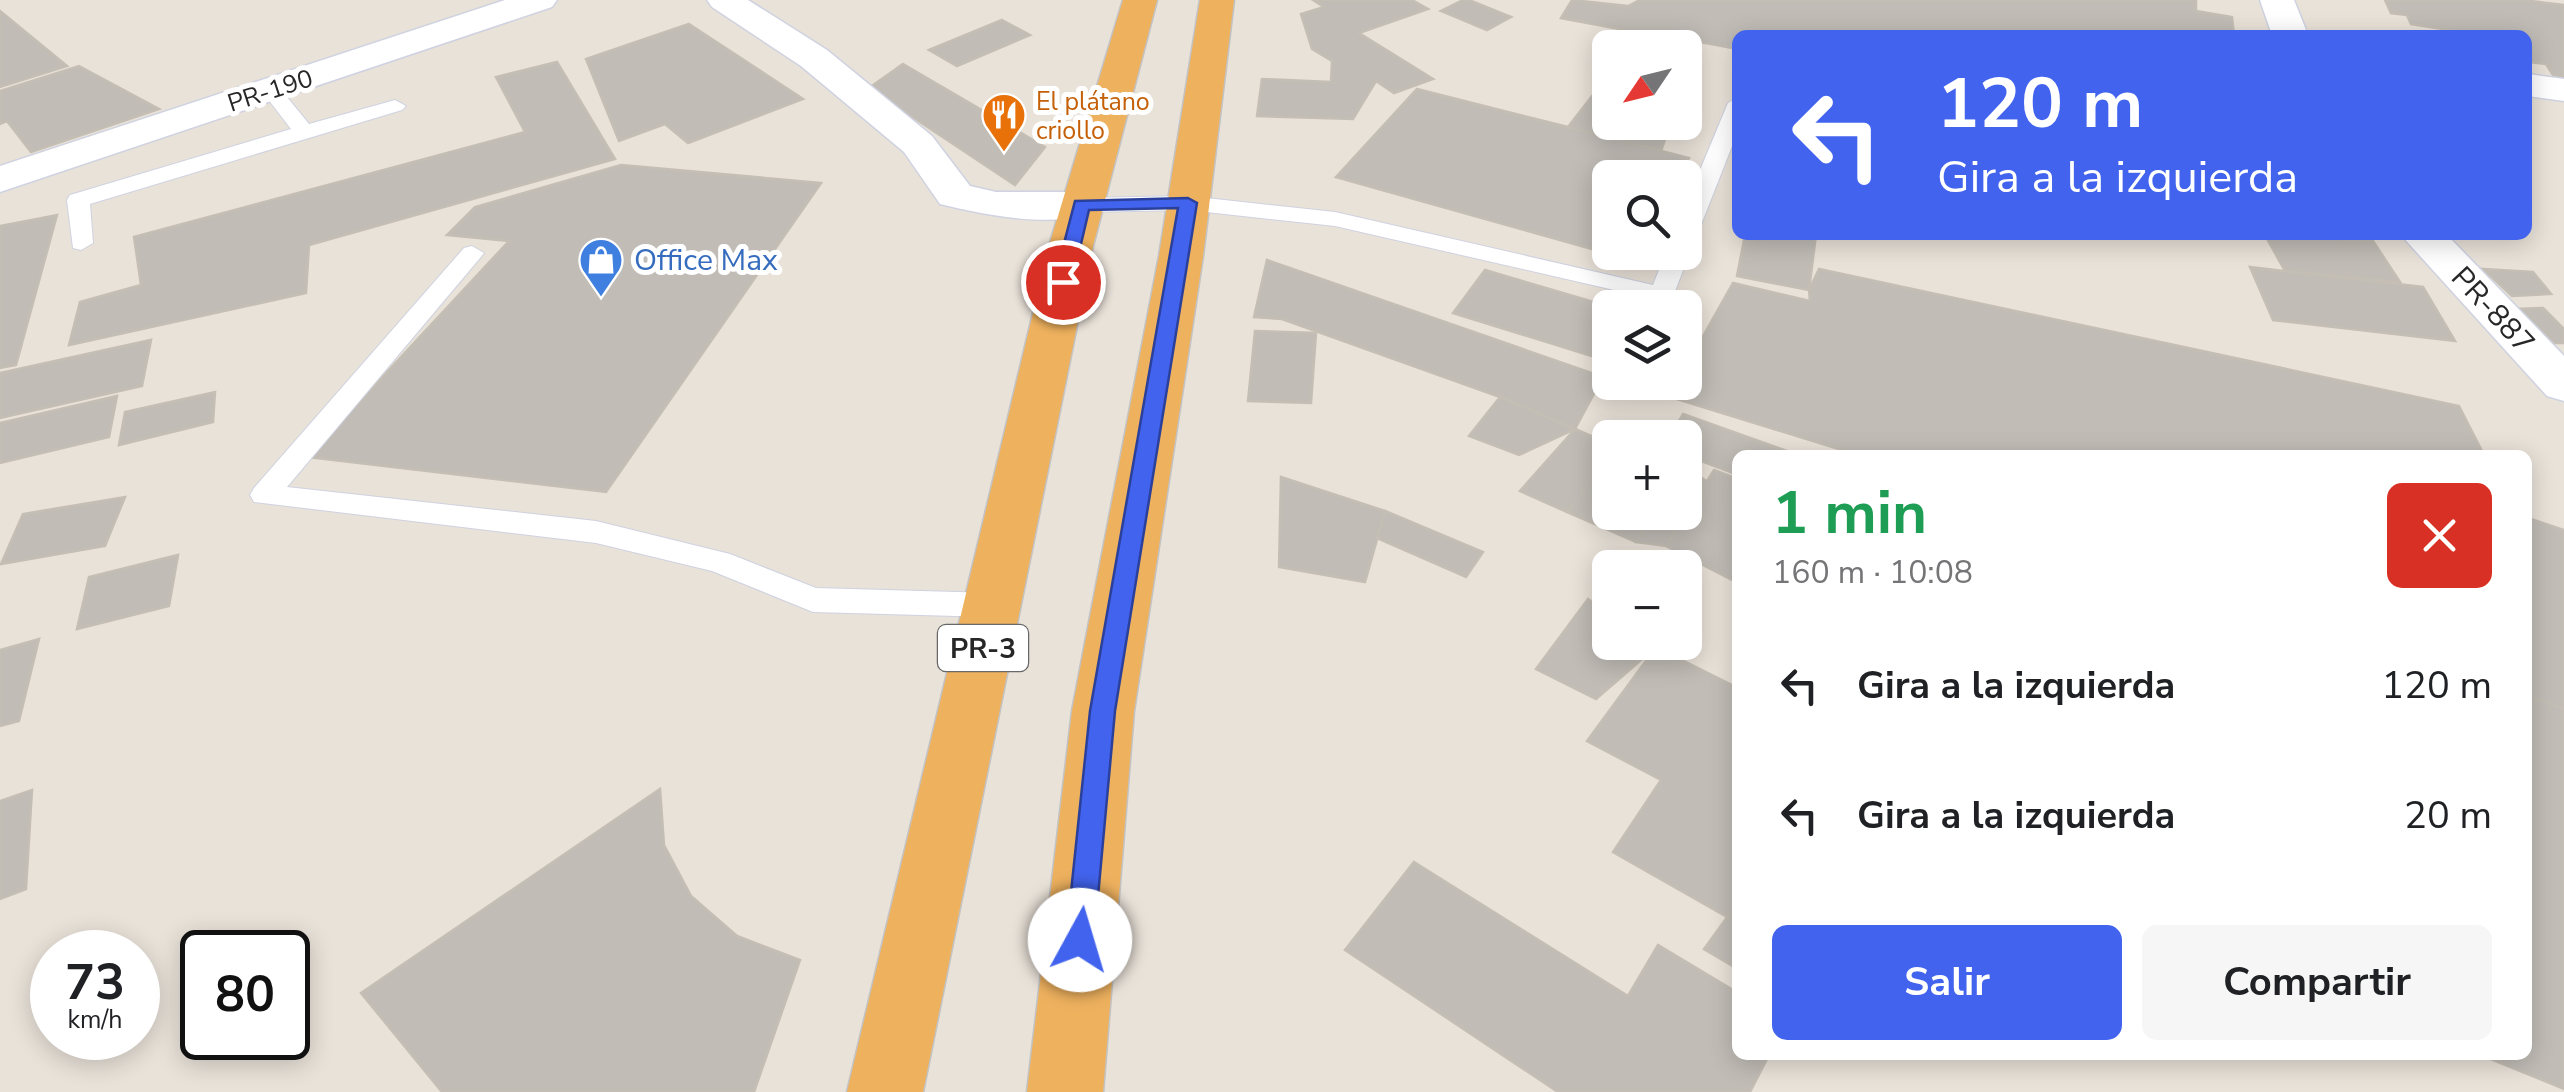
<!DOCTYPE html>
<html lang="es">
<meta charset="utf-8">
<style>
:root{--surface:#fff;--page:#f6f6f6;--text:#202124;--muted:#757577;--accent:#4263ee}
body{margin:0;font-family:"Nunito Sans",sans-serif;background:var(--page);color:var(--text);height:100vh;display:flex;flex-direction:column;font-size:38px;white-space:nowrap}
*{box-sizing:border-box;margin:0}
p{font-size:32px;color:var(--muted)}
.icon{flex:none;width:55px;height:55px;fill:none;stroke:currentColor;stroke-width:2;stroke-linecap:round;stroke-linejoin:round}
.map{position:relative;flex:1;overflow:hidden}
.drawer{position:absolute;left:1732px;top:450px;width:800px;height:610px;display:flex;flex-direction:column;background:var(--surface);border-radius:15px;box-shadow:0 5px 25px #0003}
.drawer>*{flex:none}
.guide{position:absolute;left:1732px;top:30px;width:800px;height:210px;border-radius:15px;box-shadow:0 5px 25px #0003;background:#4263ee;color:#fff;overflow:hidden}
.needle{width:65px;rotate:235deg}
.fabs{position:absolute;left:1592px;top:30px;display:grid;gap:20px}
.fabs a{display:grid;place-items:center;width:110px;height:110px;border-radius:15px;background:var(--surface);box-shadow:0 5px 25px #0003;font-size:50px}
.speed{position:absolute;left:30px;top:930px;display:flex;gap:20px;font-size:50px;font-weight:700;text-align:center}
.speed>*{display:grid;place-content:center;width:130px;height:130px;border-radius:50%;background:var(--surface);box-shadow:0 5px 25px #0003;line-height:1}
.speed small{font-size:25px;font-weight:400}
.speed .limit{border:5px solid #111;border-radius:15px;background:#fff;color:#111}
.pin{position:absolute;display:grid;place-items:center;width:85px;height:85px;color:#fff;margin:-42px;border:5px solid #fff;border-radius:50%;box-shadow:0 2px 10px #0007}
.me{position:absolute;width:110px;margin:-55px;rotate:6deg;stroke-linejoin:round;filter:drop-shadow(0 0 8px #0008)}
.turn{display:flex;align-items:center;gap:35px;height:210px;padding:0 40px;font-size:45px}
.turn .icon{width:130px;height:130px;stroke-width:2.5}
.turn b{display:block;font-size:70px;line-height:85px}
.round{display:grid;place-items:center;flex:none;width:105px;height:105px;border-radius:15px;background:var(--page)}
.headline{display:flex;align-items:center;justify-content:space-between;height:170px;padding:0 40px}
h1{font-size:60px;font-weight:700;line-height:75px;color:#1e9e55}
.action{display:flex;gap:20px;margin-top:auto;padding:20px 40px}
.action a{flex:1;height:115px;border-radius:15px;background:var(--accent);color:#fff;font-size:40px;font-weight:700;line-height:115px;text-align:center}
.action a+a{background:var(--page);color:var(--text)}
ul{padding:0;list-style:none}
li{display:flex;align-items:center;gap:30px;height:130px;padding:0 40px}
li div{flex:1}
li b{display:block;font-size:38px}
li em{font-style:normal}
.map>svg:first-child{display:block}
.building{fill:#c1bcb6;stroke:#c4beb4;stroke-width:2.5}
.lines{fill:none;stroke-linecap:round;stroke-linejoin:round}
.service-casing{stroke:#cfd2e0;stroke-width:2}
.minor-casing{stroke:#cfd2e0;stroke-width:3}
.tertiary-casing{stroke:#cfd2e0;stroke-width:3}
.trunk-casing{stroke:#c3c3c3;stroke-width:3}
.service{fill:#fff;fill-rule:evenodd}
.minor{fill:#fff;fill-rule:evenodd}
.tertiary{fill:#fff;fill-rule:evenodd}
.trunk{fill:#eeb15e;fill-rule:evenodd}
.route{fill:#4263ee;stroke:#2b409b;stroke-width:2.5}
.labels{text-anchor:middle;stroke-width:10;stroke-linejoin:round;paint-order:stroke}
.far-street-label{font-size:25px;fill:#272727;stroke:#fff}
.far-food-label{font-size:25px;fill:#c56008;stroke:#fff;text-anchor:start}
.shield{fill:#fff;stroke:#686868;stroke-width:2.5}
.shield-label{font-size:28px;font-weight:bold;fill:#272727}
.shop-label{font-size:30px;fill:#366cbe;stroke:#fff;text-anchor:start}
.street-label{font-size:30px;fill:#272727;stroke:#fff}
</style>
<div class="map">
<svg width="2564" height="1092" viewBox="0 0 2564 1092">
<rect width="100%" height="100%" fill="#e9e2d9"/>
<!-- building -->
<g class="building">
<polygon points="1313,0 1412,0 1428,9 1359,33 1433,79 1394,93 1376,81 1353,119 1257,116 1262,79 1331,82 1332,61 1312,49 1301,14 1324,7"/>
<polygon points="1463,0 1469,0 1511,17 1487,30 1441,11"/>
<polygon points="1572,0 1628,6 1640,0 2196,0 2196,11 2232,17 2234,35 1738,35 1738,49 1700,42 1685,84 1685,48 1630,48 1641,33 1561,18"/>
<polygon points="2385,0 2522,0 2564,5 2564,77 2553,75 2546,64 2528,62 2528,35 2481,35 2411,24 2407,15 2391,13"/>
<polygon points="0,11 67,66 0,87"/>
<polygon points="1002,20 1030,35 957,66 929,50"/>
<polygon points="689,24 803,99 688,143 665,124 619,141 586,59"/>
<polygon points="557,62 615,159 309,245 306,293 69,345 80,302 141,285 134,237 525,132 496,77"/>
<polygon points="903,64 1045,147 1015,185 869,88"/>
<polygon points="79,66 159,109 31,152 7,121 0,124 0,91"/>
<polygon points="1610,73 1610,122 1671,122 1661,151 1568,127"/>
<polygon points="1417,89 1568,127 1689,158 1677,178 1610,178 1610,221 1592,249 1336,177"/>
<polygon points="621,165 821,183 606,492 308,457 509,241 447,235 475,207"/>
<polygon points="57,215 16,365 0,368 0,226"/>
<polygon points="1745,235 1816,235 1809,290 1737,276"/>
<polygon points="2265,235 2373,241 2400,282 2285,271"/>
<polygon points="1267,260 1603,377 1575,429 1500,397 1282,319 1254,317"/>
<polygon points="2250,267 2423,287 2455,341 2273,320"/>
<polygon points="1819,269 2459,406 2484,455 1858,455 1622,382 1685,382 1685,343 1697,347 1733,283 1810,301 1809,290"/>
<polygon points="2483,269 2533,272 2551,294 2512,296"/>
<polygon points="1485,270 1614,308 1610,308 1610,338 1598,358 1453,313"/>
<polygon points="2543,308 2564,329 2564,343 2554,343 2519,309"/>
<polygon points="1255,331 1316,333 1311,403 1248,401"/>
<polygon points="151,340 142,386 0,418 0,373"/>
<polygon points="215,392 213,422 119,445 125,412"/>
<polygon points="117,396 109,437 0,463 0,423"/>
<polygon points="1500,397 1575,429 1519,455 1469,436"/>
<polygon points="1683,414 1798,455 1738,455 1738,475 1685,455 1685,438 1669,438"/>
<polygon points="1575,429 1610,444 1610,459 1567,512 1520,491"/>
<polygon points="1610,459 1610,512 1655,512 1636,542 1567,512"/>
<polygon points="1685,468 1708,482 1666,546 1636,542 1655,512 1685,512"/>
<polygon points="1714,470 1738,479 1738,583 1666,546"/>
<polygon points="1281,477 1385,511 1365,582 1279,567"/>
<polygon points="125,497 105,546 1,564 23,514"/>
<polygon points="1385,511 1483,552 1466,577 1377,538"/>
<polygon points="2528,518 2564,530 2564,709 2528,696"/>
<polygon points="178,555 169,606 77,629 89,577"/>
<polygon points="1588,599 1610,615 1610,642 1650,642 1656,647 1596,699 1536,669"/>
<polygon points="39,639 19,721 0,726 0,650"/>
<polygon points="1656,647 1738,688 1738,902 1729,918 1613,852 1661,780 1587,741"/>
<polygon points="2528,696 2564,709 2564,1089 2481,1055 2528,1055"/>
<polygon points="660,789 664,845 691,896 737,936 800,960 754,1092 442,1092 361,993"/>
<polygon points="32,790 26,889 0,899 0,801"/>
<polygon points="1414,862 1628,996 1658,945 1738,993 1738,1055 1769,1055 1750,1092 1558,1092 1345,950"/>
<polygon points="1738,902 1738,969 1704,949"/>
</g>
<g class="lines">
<defs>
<g id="service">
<polygon points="271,84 278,86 309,124 395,100 406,106 402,110 90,204 93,243 81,250 73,248 67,200 70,195 291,129 261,90"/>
<polygon points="1738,97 1738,131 1697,235 1685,242 1685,206 1728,103"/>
<polygon points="1188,196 1335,212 1653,285 1666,252 1685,252 1685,247 1690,252 1674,294 1662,301 1335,226 1188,210 1082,212 1070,205 1082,198"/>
<polygon points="472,246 484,253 480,258 287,487 596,521 730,554 816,588 992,593 1003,597 1008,605 1003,613 992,617 813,612 712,571 596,543 254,502 250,495 254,488 464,248"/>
</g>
<g id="minor">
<path d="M 707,0 L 748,0 L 827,50 L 932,136 L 970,186 L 996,192 L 1082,192 L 1097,196 L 1103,205 L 1097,214 C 1046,227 990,216 940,204 L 904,152 L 801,66 L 712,7 Z"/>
<polygon points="2528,74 2564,79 2564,101 2528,96"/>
</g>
<g id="tertiary">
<polygon points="505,0 557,0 552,7 0,192 0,166"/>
<polygon points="2260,0 2294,0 2308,35 2272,35"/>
<polygon points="2401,235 2447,235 2564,356 2564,401 2547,396"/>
</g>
<g id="trunk">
<polygon points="1123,0 1157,0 1093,246 923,1092 847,1092 1049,246"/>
<polygon points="1200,0 1234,0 1203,256 1134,711 1103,1092 1027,1092 1072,711 1159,256"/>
</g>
</defs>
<!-- service casing -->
<use href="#service" class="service-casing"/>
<!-- minor casing -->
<use href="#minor" class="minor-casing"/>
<!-- tertiary casing -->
<use href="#tertiary" class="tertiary-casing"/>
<!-- trunk casing -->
<use href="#trunk" class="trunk-casing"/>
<!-- service -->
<use href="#service" class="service"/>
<!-- minor -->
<use href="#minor" class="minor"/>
<!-- tertiary -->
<use href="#tertiary" class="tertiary"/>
<!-- trunk -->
<use href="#trunk" class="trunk"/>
</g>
<!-- route -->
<polygon class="route" points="1188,198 1197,203 1115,711 1094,940 1090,949 1080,953 1070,949 1066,940 1090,711 1178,208 1089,210 1072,282 1063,287 1054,282 1075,201"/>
<!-- icons -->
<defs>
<symbol id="restaurant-pin" viewBox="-11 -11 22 30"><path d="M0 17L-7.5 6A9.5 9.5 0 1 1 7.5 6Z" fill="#e8710a" stroke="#fff"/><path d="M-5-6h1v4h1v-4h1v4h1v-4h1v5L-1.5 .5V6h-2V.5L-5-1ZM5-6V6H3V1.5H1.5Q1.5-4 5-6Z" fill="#fff"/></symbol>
<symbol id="shop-pin" viewBox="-11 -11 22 30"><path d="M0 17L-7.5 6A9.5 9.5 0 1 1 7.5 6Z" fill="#3f7fe0" stroke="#fff"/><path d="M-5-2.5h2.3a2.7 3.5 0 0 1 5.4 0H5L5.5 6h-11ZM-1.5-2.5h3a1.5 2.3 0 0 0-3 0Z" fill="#fff"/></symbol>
</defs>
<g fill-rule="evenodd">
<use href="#restaurant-pin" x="979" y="90" width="50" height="68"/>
<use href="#shop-pin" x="576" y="235" width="50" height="68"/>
</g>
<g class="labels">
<!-- far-street labels -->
<g class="far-street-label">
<text transform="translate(270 90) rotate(-18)" y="9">PR-190</text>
</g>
<!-- far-food labels -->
<g class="far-food-label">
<text x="1036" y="110">El plátano<tspan x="1036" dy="29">criollo</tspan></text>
</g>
<!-- shield labels -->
<rect class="shield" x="938" y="625" width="90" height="46" rx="8"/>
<g class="shield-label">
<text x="983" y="658">PR-3</text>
</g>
<!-- shop labels -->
<g class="shop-label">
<text x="634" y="270">Office Max</text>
</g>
<!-- street labels -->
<g class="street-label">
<text transform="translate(2493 310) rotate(47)" y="10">PR-887</text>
</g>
</g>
</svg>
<div class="fabs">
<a><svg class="needle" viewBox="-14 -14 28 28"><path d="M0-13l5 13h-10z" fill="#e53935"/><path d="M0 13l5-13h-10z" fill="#757577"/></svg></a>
<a><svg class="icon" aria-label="search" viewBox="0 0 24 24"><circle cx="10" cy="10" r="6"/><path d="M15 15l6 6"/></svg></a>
<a><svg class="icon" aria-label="layers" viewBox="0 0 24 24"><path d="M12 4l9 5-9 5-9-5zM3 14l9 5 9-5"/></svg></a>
<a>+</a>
<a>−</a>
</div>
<div class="speed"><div>73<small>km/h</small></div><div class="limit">80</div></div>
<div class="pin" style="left:1063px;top:282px;background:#d93025"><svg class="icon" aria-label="arrive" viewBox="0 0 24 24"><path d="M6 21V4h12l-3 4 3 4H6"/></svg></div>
<svg class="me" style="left:1080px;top:940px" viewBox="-20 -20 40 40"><circle r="19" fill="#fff"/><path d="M0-13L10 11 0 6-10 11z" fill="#4263ee"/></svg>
<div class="guide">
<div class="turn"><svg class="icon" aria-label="left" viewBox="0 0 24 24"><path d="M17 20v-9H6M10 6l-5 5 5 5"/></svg><div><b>120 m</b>Gira a la izquierda</div></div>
</div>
<section class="drawer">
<div class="headline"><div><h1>1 min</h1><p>160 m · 10:08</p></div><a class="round" style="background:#d93025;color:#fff"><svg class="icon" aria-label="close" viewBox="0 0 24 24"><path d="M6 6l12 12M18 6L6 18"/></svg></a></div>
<ul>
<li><svg class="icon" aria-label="left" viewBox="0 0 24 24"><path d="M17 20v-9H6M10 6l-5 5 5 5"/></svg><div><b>Gira a la izquierda</b></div><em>120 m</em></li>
<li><svg class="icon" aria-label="left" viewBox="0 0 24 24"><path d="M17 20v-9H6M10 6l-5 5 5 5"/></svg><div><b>Gira a la izquierda</b></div><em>20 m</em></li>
</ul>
<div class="action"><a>Salir</a><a>Compartir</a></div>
</section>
</div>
